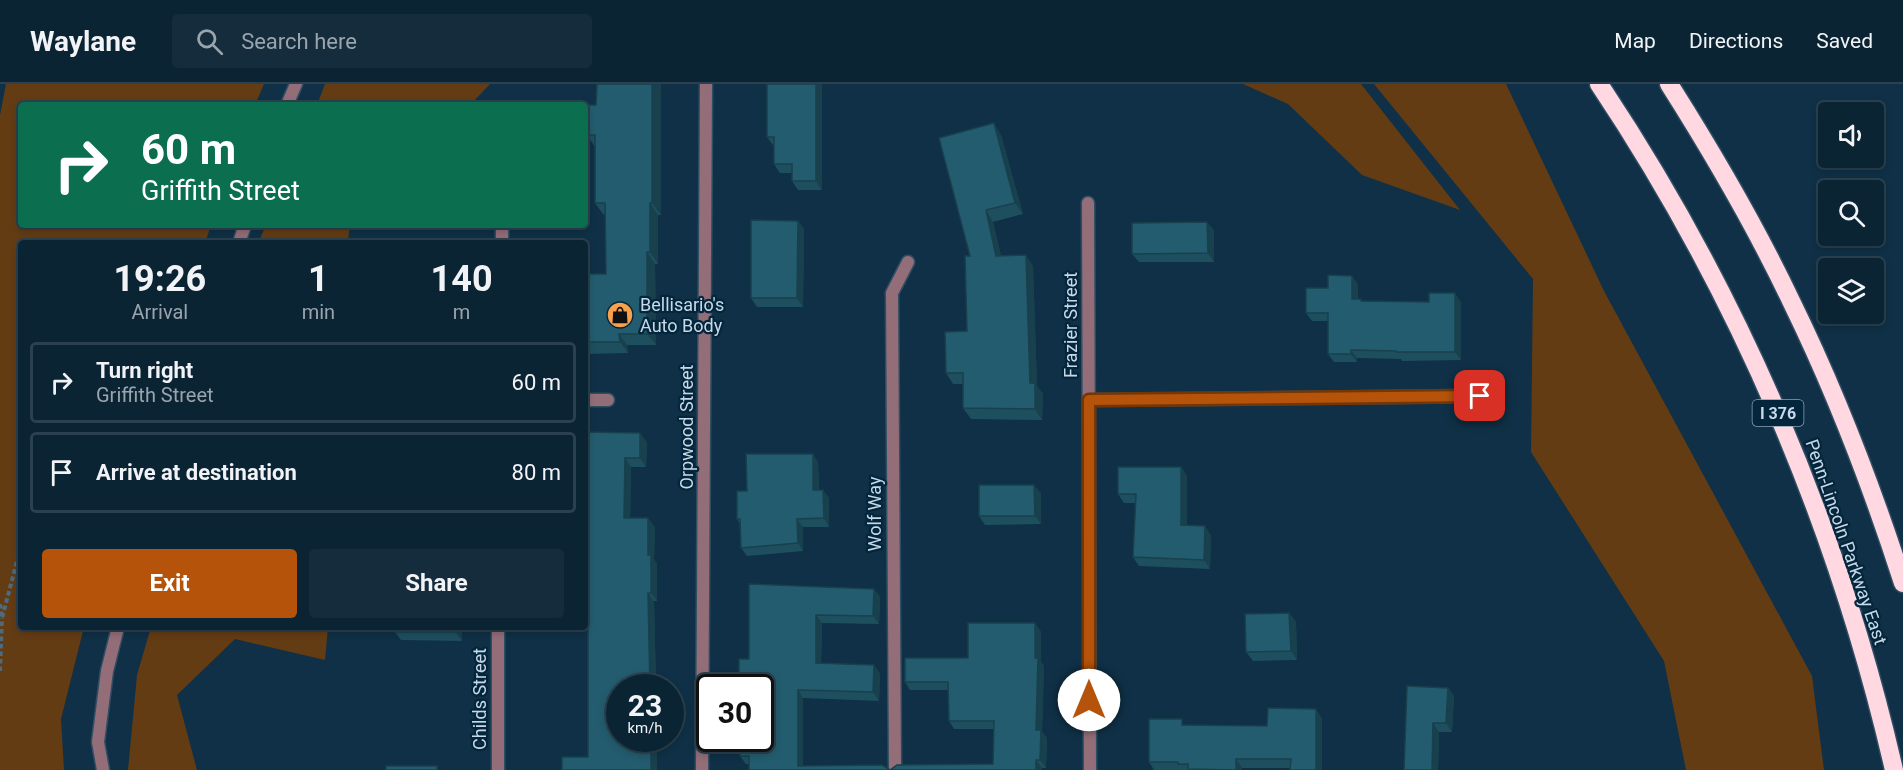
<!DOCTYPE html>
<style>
:root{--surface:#0b2434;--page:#142c3c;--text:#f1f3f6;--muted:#9aa4ac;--line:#2b414f;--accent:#b45309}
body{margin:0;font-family:Roboto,sans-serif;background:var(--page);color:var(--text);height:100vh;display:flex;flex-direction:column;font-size:22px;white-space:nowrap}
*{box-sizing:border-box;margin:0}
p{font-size:20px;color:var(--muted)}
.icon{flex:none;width:33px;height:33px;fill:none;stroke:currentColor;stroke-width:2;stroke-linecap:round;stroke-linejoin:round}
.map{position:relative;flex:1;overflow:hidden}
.details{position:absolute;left:18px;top:156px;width:570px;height:390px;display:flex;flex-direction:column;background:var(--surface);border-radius:6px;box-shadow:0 3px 9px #0003,0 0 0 2px var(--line)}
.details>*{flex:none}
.top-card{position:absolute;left:18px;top:18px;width:570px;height:126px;border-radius:6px;box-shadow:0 3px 9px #0003,0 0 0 2px var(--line);background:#0b6e4f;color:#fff;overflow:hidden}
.fabs{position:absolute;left:1818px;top:18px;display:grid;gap:12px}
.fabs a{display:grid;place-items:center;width:66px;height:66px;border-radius:6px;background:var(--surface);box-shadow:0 3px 9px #0003,0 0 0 2px var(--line);font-size:30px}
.speed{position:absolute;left:606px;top:590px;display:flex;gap:12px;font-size:30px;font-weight:700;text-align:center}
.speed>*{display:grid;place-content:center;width:78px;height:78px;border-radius:50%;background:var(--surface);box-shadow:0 3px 9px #0003,0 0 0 2px var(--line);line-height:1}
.speed small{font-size:15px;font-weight:400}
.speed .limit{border:3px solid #111;border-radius:9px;background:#fff;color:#111}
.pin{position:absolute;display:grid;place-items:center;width:51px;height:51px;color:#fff;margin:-26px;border-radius:12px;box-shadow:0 3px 9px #0006}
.me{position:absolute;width:66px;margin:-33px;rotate:0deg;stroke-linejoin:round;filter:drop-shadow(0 0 4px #0008)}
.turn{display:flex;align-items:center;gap:21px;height:126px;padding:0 24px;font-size:27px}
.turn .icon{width:78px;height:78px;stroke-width:2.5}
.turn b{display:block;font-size:42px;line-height:51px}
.eta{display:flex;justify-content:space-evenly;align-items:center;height:102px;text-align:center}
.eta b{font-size:36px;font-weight:700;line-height:42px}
.button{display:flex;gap:12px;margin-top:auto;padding:12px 24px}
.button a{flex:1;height:69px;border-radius:6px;background:var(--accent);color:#fff;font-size:24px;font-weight:700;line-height:69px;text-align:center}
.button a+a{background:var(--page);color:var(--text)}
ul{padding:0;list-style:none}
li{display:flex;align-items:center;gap:18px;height:81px;margin:0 12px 9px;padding:0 12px;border:3px solid var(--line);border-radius:6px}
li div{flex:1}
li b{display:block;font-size:22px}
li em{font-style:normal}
header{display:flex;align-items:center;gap:36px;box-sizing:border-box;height:84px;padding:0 30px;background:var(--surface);border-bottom:2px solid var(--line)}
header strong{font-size:28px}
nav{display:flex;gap:33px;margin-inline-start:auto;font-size:21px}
.search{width:420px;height:54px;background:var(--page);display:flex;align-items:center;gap:15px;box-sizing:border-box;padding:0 21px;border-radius:6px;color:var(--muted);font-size:22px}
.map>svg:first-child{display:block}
.green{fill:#633c14}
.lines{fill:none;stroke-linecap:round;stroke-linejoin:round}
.service-casing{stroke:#304e63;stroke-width:15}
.minor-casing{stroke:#304e63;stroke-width:15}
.tertiary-casing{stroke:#304e63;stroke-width:15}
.motorway-casing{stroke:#304e63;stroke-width:21}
.path{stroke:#4e6a7d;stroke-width:4;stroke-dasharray:4.5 3;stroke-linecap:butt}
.service{stroke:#936d77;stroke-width:12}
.minor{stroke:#936d77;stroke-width:12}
.tertiary{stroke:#936d77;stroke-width:12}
.motorway{stroke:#ffd8e1;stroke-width:18}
.wall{fill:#1e4f5f}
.shaded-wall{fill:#18404d}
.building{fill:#235c6e;stroke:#18404d;stroke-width:1.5}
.route-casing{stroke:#753606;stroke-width:15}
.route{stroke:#b45309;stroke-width:10}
.labels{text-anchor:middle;stroke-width:4.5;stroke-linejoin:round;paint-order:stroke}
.shield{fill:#04263c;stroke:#8ca3b4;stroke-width:1.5}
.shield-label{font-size:16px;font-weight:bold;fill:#c7d9e8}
.poi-label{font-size:18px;fill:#c7d9e8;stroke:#04263c;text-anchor:start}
.street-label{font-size:18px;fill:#c7d9e8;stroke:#04263c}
</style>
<header>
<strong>Waylane</strong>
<div class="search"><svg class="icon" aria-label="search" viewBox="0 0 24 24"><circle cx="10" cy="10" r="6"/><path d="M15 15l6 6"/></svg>Search here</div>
<nav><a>Map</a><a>Directions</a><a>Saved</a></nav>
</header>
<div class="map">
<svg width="1903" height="686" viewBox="0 0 1903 686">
<rect width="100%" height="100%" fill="#0f3046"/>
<!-- green -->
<g class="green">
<polygon points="6,0 264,0 255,21 21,21 21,141 211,141 205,159 21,159 21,543 84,543 61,635 64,686 0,686 0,31"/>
<polygon points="325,0 490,0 470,21 317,21"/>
<polygon points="1243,0 1361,0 1460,126 1362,91 1288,20"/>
<polygon points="1374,0 1506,0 1604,207 1812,592 1824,686 1686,686 1664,577 1531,368 1533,195"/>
<polygon points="266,141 354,141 349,147 348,159 258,159"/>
<polygon points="151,543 328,543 325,576 235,555 177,611 197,686 128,686 137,591"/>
</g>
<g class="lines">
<defs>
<g id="service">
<polyline points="585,316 608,316"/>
<polyline points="895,686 892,209 908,178"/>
</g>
<g id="minor">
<polyline points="1088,119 1090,686"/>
<polyline points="502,159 502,141"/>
<polyline points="1089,316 1480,312"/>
<polyline points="498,543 498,686"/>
<polyline points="702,686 706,0"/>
</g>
<g id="tertiary">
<polyline points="287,21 296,0"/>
<polyline points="239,159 245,141"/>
<polyline points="103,686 98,658 107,587 118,543"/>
</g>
<g id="motorway">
<path d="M 1599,0 C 1738,208 1838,442 1894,686"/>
<path d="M 1669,0 C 1714,71 1756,143 1792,219 C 1836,309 1872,403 1903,499"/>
</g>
</defs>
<!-- service casing -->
<use href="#service" class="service-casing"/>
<!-- minor casing -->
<use href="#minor" class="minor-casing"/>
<!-- tertiary casing -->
<use href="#tertiary" class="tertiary-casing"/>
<!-- motorway casing -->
<use href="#motorway" class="motorway-casing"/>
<!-- path -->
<g class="path">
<polyline points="0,520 2,534 21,462"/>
<polyline points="0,587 2,534"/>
</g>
<!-- service -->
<use href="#service" class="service"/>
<!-- minor -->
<use href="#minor" class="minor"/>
<!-- tertiary -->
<use href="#tertiary" class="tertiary"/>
<!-- motorway -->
<use href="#motorway" class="motorway"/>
</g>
<!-- wall -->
<g class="wall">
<polygon points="597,0 661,0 661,131 658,131 658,180 655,180 656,261 627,261 628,269 585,270 585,190 606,190 605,130 603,130 595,119 595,63 587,51 596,21"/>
<polygon points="767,0 822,106 798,106 792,97 792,89 780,89 774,80 774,61 773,61 767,53"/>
<polygon points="1001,51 1023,130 993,138 1001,172 1033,182 1037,302 1043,310 1042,336 971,335 963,324 963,300 953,300 946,289 967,247 970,172"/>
<polygon points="798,137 804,145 803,223 757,223 751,214"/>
<polygon points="1214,146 1214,178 1139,178 1132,170"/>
<polygon points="1358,200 1358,215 1363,217 1461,218 1461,276 1402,277 1401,275 1357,274 1357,278 1334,278 1328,270 1328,237 1312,237 1306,229 1328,204"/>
<polygon points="585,348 647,358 646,383 631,383 630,434 655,443 654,475 657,480 657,517 654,517 656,603 620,603 657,654 657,686 562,686 588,673 588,519 585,519"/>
<polygon points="818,378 819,406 823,406 829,414 829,443 803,443 803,467 747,472 741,464 740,440 737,435 747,407"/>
<polygon points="1181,383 1187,392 1187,441 1211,451 1210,485 1139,482 1133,473 1136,419 1124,419 1118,410"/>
<polygon points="1041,409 1041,440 985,441 979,432"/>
<polygon points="749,500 874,505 880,513 879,540 822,539 821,579 880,589 879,617 803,614 803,682 890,686 993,680 994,645 954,645 949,637 948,606 910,606 905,598 968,574 1035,539 1041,548 1041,578 1044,582 1042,648 1047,654 1046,684 1042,684 1042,686 749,686 749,680 746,680 740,672 749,575"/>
<polygon points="1289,529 1296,538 1297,576 1253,577 1246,568"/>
<polygon points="395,543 462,543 462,557 401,556 395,548"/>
<polygon points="1448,604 1454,612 1452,648 1439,648 1438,686 1404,686"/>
<polygon points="1322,634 1290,684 1242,684 1242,686 1154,686 1149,678 1187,641 1267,642"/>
</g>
<!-- shaded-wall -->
<g class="shaded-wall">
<polygon points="652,0 661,0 661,131 652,119"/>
<polygon points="816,0 822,0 822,106 816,97"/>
<polygon points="994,39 1001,51 1023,130 1015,119"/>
<polygon points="650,119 658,131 658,180 650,168"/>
<polygon points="986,126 993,138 1004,183 996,172"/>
<polygon points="798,137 804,145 803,223 797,214"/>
<polygon points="1207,138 1214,146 1214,178 1208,169"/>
<polygon points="647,168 655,180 656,261 647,250"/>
<polygon points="1026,171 1033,182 1037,302 1043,310 1042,336 1035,325 1030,299"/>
<polygon points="1352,192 1358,200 1358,223 1352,215"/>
<polygon points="1455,209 1461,218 1461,276 1455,268"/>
<polygon points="619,250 627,261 628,269 620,258"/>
<polygon points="1351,266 1357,274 1357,278 1351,270"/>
<polygon points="640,349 647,358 646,383 640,374"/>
<polygon points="813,370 818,378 819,414 813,406"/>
<polygon points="625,374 631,383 630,443 624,434"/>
<polygon points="1181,383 1187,392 1187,450 1181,441"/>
<polygon points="1034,401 1041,409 1041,440 1035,432"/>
<polygon points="823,406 829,414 829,443 824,434"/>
<polygon points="648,434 655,443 654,475 657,480 657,517 651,509 648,471"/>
<polygon points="797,435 803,443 803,467 798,459"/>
<polygon points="1205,442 1211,451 1210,485 1204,476"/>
<polygon points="874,505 880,513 879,540 873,532"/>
<polygon points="648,509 654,517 656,603 650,603"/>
<polygon points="1289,529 1296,538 1297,576 1291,567"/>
<polygon points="816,531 822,539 821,587 816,579"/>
<polygon points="1035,539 1041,548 1041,578 1044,582 1042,648 1047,654 1046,684 1040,676 1036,646"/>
<polygon points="456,543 462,543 462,557 456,548"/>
<polygon points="874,581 880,589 879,617 873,608"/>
<polygon points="1448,604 1454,612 1452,648 1446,639"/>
<polygon points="798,606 803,614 803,686 798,682"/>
<polygon points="1316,625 1322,634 1322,686 1316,686"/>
<polygon points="1433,639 1439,648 1438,686 1432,686"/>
<rect x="651" y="654" width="6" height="32"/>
<polygon points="1236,675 1242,684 1242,686 1236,686"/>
<polygon points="1036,676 1042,684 1042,686 1036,686"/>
</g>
<!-- building -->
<g class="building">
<polygon points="597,0 652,0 652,119 650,119 650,168 647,168 647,250 619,250 620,258 585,258 585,190 606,190 605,119 595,119 595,51 587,51 586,21 596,21"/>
<polygon points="767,0 816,0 816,97 792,97 792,80 774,80 774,53 767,53"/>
<polygon points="994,39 1015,119 986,126 996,172 1026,171 1030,299 1035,299 1035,325 963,324 963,289 946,289 945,248 967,247 965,172 970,172 939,54"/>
<polygon points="751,136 798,137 797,214 751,214"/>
<polygon points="1207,138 1208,169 1132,170 1132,139"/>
<polygon points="1328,191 1352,192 1352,215 1361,215 1361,217 1429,218 1429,209 1455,209 1455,268 1396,268 1396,267 1351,266 1351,270 1328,270 1328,229 1306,229 1306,204 1328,204"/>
<polygon points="585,348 640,349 640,374 625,374 624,434 648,434 648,471 651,471 651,509 648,509 650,603 620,603 620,654 651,654 651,686 562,686 562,673 588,673 588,511 585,511"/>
<polygon points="746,370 813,370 813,406 823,406 824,434 797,435 798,459 741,464 740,435 737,435 737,407 747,407"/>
<polygon points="1118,383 1181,383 1181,441 1205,442 1204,476 1133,473 1136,410 1118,410"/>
<polygon points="979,401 1034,401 1035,432 979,432"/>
<polygon points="749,500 874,505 873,532 816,531 816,579 874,581 873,608 798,606 798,682 882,681 890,686 897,681 993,680 994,637 949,637 948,598 905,598 905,574 968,574 968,539 1035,539 1035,574 1038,574 1036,646 1041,646 1040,676 1036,676 1036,686 749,686 749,672 740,672 740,654 760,654 760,603 739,603 739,575 749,575"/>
<polygon points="1289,529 1291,567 1246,568 1245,530"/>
<rect x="395" y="543" width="61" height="5"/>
<polygon points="1407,602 1448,604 1446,639 1433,639 1432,686 1404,686"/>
<polygon points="1268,624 1316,625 1316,686 1290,686 1291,675 1236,675 1236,686 1188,685 1188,680 1178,680 1178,678 1149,678 1149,635 1182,635 1182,641 1267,642"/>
<rect x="386" y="682" width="51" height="4"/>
</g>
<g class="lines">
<defs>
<polyline id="route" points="1089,616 1089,316 1480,312"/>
</defs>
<!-- route casing -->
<use href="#route" class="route-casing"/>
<!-- route -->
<use href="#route" class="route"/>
</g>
<!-- icons -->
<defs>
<symbol id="shop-disc" viewBox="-11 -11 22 22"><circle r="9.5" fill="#f8a04b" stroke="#04263c"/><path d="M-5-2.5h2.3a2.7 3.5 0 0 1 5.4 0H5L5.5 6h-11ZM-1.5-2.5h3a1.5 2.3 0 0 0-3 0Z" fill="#111"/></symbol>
</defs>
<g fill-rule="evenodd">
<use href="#shop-disc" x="605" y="216" width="30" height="30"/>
</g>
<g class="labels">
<!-- shield labels -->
<rect class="shield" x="1752.5" y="316" width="51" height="26" rx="4.5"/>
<g class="shield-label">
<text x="1778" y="335">I 376</text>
</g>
<!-- poi labels -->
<g class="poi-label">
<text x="640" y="227">Bellisario's<tspan x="640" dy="21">Auto Body</tspan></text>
</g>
<!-- street labels -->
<g class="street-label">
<text transform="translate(1071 241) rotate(-90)" y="6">Frazier Street</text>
<text transform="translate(687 343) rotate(-90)" y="6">Orpwood Street</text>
<text transform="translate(875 430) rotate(-90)" y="6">Wolf Way</text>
<text transform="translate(1846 458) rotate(71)" y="6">Penn-Lincoln Parkway East</text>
<text transform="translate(480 615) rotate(-90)" y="6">Childs Street</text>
</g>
</g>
</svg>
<div class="fabs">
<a><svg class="icon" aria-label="sound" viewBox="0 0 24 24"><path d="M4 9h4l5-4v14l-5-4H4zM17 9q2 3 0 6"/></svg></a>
<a><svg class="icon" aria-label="search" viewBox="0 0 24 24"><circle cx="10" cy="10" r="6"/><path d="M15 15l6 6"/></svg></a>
<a><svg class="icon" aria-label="layers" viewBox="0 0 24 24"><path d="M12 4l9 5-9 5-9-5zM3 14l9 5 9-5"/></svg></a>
</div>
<div class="speed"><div>23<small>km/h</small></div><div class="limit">30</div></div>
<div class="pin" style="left:1480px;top:312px;background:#d93025"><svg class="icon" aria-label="arrive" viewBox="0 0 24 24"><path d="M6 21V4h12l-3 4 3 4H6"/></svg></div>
<svg class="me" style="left:1089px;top:616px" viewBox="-20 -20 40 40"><circle r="19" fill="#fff"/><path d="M0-13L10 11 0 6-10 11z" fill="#b45309"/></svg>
<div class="top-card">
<div class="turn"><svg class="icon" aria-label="right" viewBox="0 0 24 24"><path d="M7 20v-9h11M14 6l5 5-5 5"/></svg><div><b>60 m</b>Griffith Street</div></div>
</div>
<section class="details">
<div class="eta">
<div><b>19:26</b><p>Arrival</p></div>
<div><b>1</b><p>min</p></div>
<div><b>140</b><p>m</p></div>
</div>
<ul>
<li><svg class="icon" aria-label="right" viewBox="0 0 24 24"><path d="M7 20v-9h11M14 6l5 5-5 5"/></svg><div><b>Turn right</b><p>Griffith Street</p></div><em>60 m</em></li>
<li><svg class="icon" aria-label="arrive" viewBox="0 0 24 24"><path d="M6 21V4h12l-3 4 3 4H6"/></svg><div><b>Arrive at destination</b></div><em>80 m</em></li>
</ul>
<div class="button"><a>Exit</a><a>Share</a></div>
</section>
</div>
